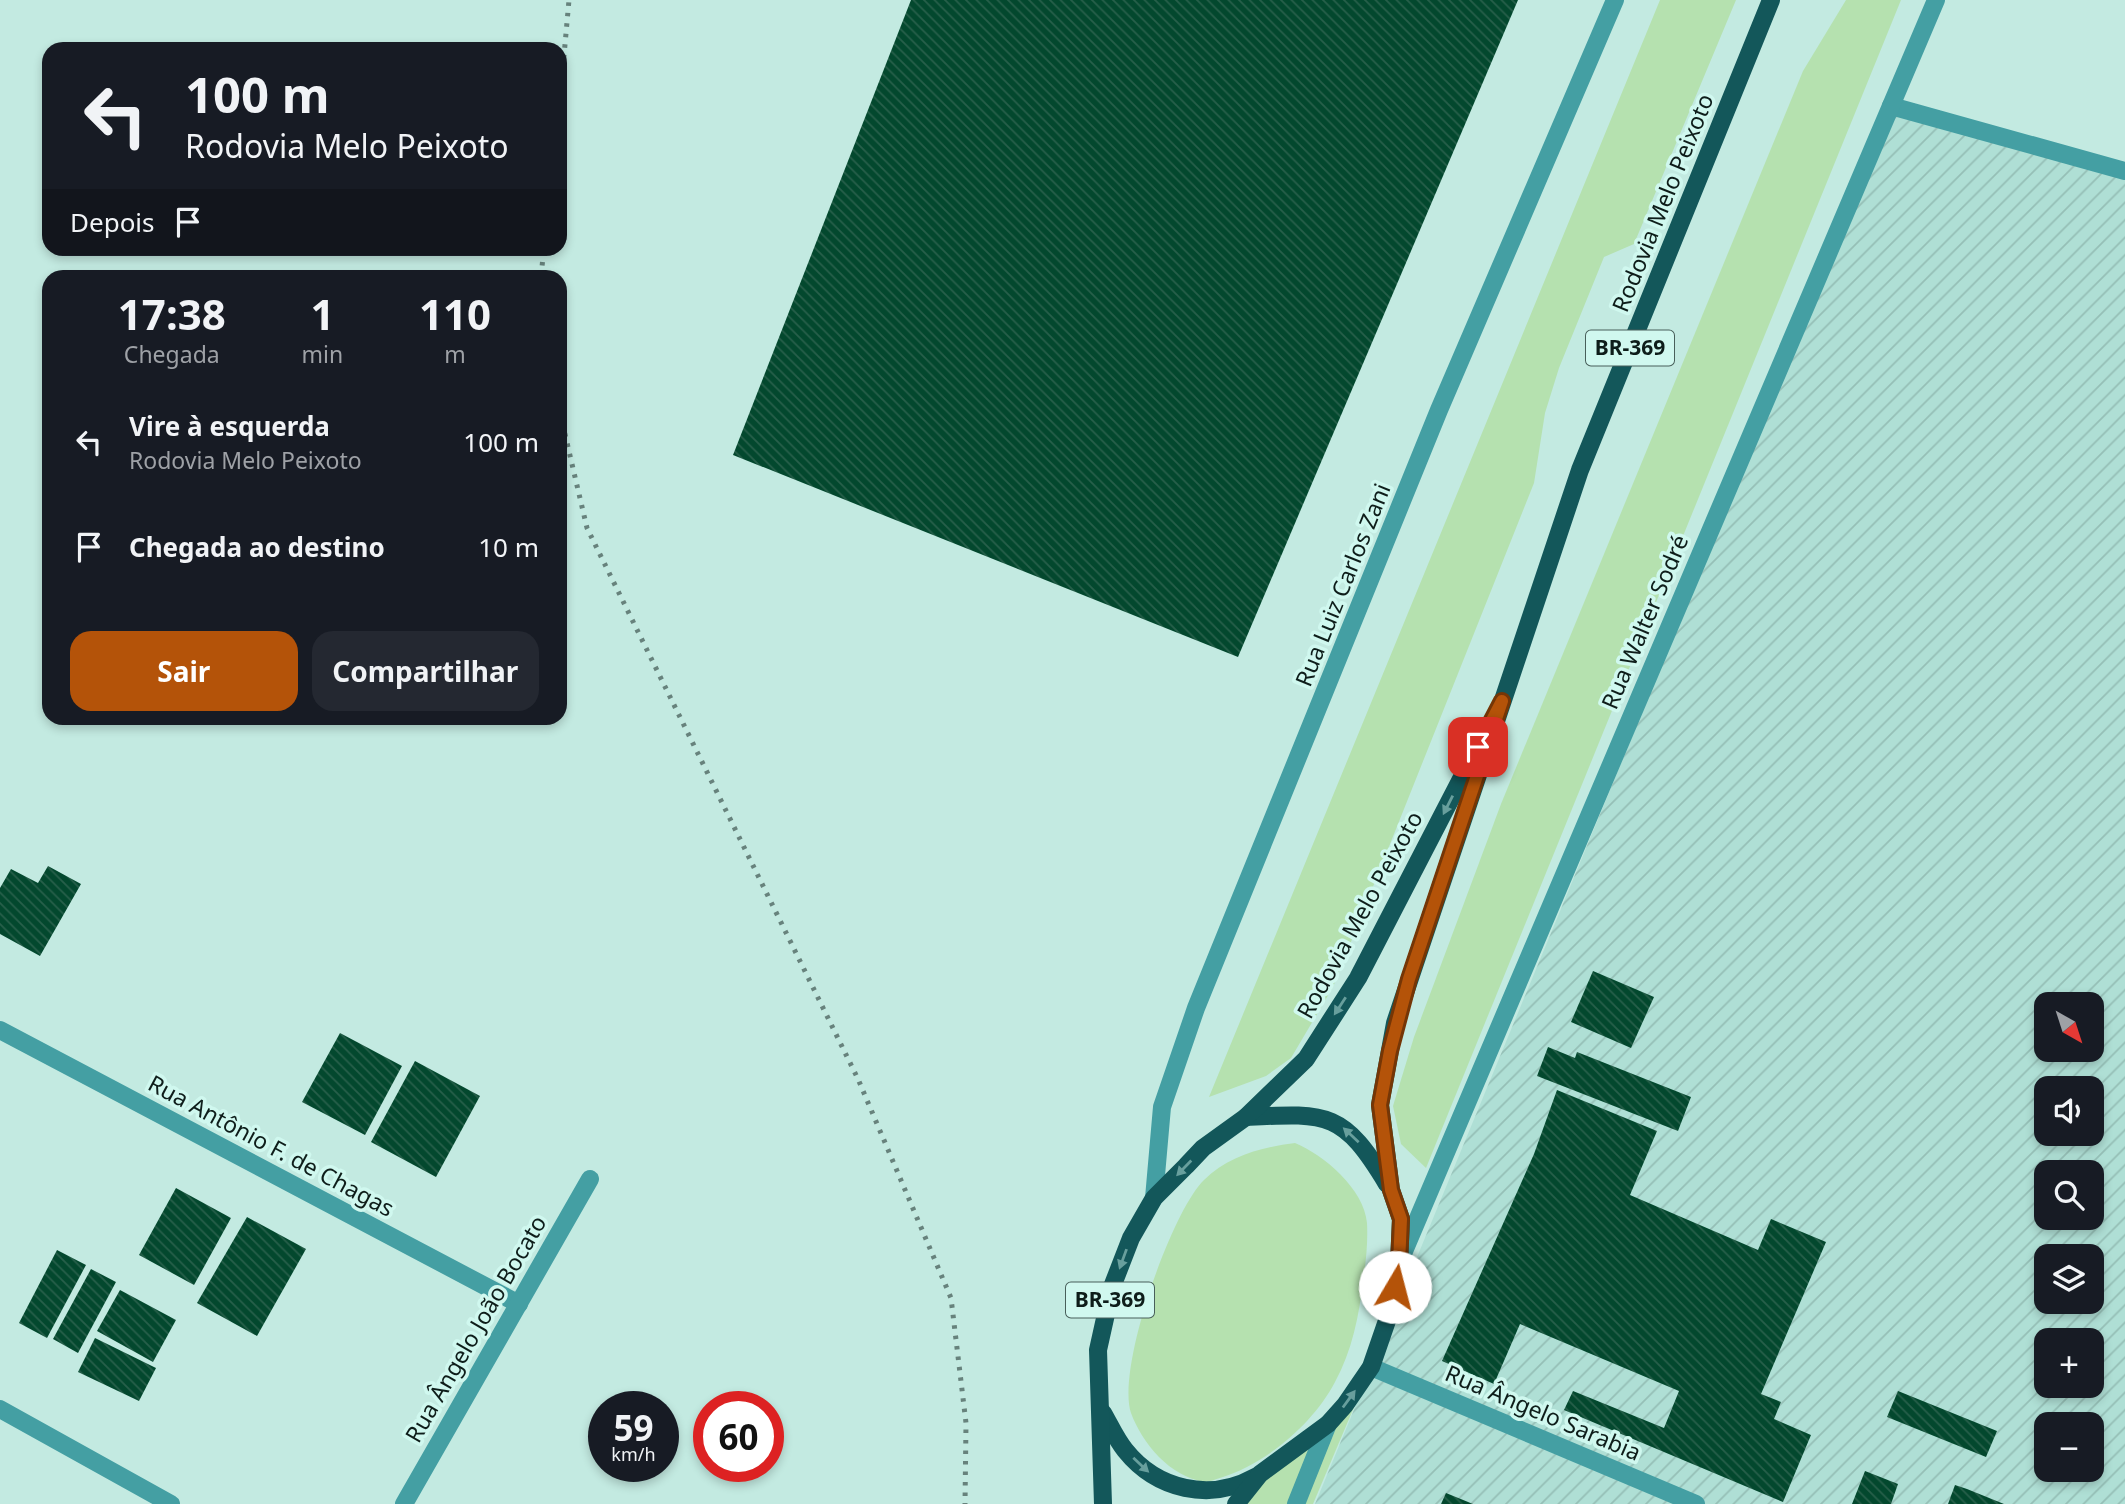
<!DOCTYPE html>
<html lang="pt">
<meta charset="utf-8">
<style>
:root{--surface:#171b24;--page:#242831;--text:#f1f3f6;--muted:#9ea1a6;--accent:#b45309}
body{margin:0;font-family:"Noto Sans",sans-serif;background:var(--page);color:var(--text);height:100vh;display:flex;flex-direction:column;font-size:26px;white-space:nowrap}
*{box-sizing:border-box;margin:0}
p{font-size:23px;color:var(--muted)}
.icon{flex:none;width:38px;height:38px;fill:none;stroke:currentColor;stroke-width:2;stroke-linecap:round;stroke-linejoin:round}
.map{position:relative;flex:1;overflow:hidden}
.panel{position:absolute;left:42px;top:270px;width:525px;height:455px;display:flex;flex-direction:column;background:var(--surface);border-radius:21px;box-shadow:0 4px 10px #0003}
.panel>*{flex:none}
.guide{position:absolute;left:42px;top:42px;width:525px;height:214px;border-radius:21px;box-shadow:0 4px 10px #0003;background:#171b24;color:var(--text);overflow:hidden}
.needle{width:46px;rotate:141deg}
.buttons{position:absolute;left:2034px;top:992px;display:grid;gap:14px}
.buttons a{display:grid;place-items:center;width:70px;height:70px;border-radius:14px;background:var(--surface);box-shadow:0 4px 10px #0003;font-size:35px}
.speed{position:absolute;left:588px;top:1391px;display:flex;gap:14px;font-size:35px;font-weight:700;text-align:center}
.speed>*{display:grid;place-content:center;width:91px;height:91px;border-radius:50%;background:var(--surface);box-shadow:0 4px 10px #0003;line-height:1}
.speed small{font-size:18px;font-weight:400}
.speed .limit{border:10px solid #d22;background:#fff;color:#111}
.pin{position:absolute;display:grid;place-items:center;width:60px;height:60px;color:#fff;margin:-30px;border-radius:14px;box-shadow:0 4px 10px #0006}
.me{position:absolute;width:77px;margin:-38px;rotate:8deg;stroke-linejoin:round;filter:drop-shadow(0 0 5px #0008)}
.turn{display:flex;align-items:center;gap:24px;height:147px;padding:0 28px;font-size:32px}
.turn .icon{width:91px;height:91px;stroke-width:2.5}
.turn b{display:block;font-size:49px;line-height:60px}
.then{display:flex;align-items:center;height:66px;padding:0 28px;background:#0003;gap:14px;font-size:26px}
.eta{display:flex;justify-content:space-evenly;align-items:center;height:119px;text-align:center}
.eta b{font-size:42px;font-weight:700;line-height:49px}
.cta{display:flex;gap:14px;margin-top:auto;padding:14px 28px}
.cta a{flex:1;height:80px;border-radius:21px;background:var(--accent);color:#fff;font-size:28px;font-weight:700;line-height:80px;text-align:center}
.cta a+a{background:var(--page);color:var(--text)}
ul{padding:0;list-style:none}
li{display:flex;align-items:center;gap:21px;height:105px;padding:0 28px}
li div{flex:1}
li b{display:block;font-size:26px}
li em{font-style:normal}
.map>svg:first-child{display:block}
.industrial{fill:url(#industrial-furrows);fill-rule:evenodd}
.green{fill:#b5e1af}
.building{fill:url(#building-back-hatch)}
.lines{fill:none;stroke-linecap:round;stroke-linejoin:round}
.minor{stroke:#449fa3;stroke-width:18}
.primary{stroke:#13575a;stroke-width:18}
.rail{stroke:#67827c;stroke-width:5;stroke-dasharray:3.5 7;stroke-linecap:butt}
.oneway{fill:#689f9d}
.route-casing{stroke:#753606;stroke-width:18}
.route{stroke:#b45309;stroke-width:12}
.labels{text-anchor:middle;stroke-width:7;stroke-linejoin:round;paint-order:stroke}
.shield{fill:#d0f8ef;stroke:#485f5a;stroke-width:2}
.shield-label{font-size:21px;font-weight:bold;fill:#0e1d1a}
.street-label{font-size:23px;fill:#0e1d1a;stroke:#d0f8ef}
</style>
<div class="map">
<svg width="2125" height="1504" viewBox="0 0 2125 1504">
<defs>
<pattern id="industrial-furrows" width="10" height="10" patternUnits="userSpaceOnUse" patternTransform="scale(1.75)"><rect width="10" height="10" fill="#afdfd5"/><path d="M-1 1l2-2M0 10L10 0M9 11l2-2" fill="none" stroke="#95bfb6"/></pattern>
<pattern id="building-back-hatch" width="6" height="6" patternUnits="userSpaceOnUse" patternTransform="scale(1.75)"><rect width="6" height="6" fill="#03482e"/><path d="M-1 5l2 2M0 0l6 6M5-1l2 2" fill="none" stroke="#275f4a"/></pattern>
</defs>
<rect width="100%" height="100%" fill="#c3eae1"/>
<!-- industrial -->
<path class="industrial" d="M 1891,110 L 2125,177 L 2125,1504 L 1315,1504 ZM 2046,1004 L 2091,1004 L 2091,1050 L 2046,1050 ZM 2046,1088 L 2091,1088 L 2091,1134 L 2046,1134 ZM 2046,1172 L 2091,1172 L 2091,1218 L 2046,1218 ZM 2046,1256 L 2091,1256 L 2091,1302 L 2046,1302 ZM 2046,1340 L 2091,1340 L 2091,1386 L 2046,1386 ZM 2046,1424 L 2091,1424 L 2091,1470 L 2046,1470 Z"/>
<!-- green -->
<g class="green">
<polygon points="1660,0 1736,0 1634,244 1604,257 1559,368 1545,413 1534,483 1333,987 1291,1058 1266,1076 1209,1097"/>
<polygon points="1846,0 1901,0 1426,1168 1401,1144 1393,1106 1414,1037 1501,804 1803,71"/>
<path d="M 1295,1143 C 1324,1155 1364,1189 1367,1223 C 1368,1242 1366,1262 1363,1281 C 1359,1316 1352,1351 1335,1382 C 1313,1424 1266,1464 1220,1478 C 1216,1479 1209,1482 1205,1482 C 1170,1477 1142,1443 1131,1413 C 1116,1369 1171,1212 1204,1180 C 1228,1156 1262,1147 1295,1143 Z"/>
<polygon points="1371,1367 1313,1504 1246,1504 1262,1484"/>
</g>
<!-- building -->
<g class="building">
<polygon points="911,0 1518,0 1238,657 733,455"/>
<polygon points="48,866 81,884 40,956 0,934 0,888 11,869 38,883"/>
<polygon points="1593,971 1654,997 1631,1048 1571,1022"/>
<polygon points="340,1033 402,1066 365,1135 302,1102"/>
<polygon points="1548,1047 1575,1058 1577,1052 1691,1097 1678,1131 1537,1076"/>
<polygon points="415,1061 480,1096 436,1177 371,1142"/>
<polygon points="1557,1090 1657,1131 1630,1195 1758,1250 1771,1219 1826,1242 1761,1394 1781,1402 1774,1419 1811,1435 1783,1502 1564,1410 1573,1391 1664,1428 1679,1391 1520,1324 1494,1384 1442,1361 1534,1154"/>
<polygon points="176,1188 231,1218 194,1285 139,1255"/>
<polygon points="247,1217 306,1249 257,1336 197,1303"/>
<polygon points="57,1250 86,1265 47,1338 19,1323"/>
<polygon points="91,1269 116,1282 78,1353 53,1339"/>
<polygon points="120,1290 176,1320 153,1362 97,1331"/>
<polygon points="95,1338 156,1368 139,1401 78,1372"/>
<polygon points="1898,1391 1997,1431 1986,1457 1887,1417"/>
<polygon points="1865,1471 1898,1484 1891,1504 1852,1504"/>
<polygon points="1955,1485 1967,1489 2004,1504 1948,1504"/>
<polygon points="1446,1493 1473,1504 1441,1504"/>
</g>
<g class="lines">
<!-- minor -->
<g class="minor">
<polyline points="1891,106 2125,171"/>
<polyline points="0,1030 519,1304"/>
<polyline points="1154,1198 1162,1107 1196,1008 1439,410 1615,0"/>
<polyline points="1399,1263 1936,0"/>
<polyline points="1371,1367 1696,1504"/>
<polyline points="0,1409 171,1504"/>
<polyline points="404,1504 590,1179"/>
<polyline points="1296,1504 1328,1424"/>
</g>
<!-- primary -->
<g class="primary">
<path d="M 1246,1117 C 1328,1113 1343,1111 1387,1184"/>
<path d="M 1103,1413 C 1110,1425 1116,1439 1125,1450 C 1157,1490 1210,1502 1255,1477"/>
<polyline points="1103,1504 1098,1350 1112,1287 1131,1238 1154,1198 1186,1166 1203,1148 1246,1117 1306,1059 1358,978 1474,754"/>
<polyline points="1236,1504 1260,1474 1328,1424 1345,1405 1371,1367 1390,1312 1399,1263 1401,1219 1391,1190 1380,1105 1395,1023 1580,470 1771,0"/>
</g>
<!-- rail -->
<g class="rail">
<polyline points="560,100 569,0"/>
<polyline points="541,276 544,248"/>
<polyline points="560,413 587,528 858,1079 951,1298 966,1423 965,1504"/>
</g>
</g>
<!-- one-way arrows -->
<defs><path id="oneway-solid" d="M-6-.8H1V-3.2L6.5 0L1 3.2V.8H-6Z" transform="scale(1.75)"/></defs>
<g class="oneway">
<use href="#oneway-solid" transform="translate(1448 805) rotate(117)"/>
<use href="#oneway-solid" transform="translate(1340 1006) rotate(123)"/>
<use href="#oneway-solid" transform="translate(1351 1135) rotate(-137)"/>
<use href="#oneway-solid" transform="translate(1184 1168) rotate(134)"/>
<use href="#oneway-solid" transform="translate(1123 1259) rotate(110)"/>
<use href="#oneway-solid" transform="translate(1349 1399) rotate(-54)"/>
<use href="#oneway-solid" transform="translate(1141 1465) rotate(43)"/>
</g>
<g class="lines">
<defs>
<polyline id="route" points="1395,1287 1399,1264 1401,1219 1391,1190 1380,1105 1390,1051 1409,979 1502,701 1478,747"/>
</defs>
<!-- route casing -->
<use href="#route" class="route-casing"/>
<!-- route -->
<use href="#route" class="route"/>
</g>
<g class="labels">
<!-- shield labels -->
<g class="shield">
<rect x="1586" y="330.5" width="88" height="35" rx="5"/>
<rect x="1066" y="1282.5" width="88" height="35" rx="5"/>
</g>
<g class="shield-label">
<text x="1630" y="355">BR-369</text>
<text x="1110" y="1307">BR-369</text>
</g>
<!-- street labels -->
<g class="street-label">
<text transform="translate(1663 203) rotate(-68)" y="8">Rodovia Melo Peixoto</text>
<text transform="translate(1343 585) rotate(-68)" y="8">Rua Luiz Carlos Zani</text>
<text transform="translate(1645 622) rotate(-67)" y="8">Rua Walter Sodré</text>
<text transform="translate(1360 915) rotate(-61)" y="8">Rodovia Melo Peixoto</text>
<text transform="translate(271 1146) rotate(28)" y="8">Rua Antônio F. de Chagas</text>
<text transform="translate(476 1329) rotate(-60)" y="8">Rua Ângelo João Bocato</text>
<text transform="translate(1543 1413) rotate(23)" y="8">Rua Ângelo Sarabia</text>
</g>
</g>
</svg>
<div class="buttons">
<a><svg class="needle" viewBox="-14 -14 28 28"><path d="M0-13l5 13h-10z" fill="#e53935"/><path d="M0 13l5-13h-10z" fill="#9ea1a6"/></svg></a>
<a><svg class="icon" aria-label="sound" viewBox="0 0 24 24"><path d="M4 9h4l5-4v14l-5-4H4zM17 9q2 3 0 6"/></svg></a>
<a><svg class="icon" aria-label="search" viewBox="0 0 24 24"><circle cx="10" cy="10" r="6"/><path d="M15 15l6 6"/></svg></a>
<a><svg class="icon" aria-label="layers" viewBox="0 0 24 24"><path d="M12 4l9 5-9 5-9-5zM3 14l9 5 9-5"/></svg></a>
<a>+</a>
<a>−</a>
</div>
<div class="speed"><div>59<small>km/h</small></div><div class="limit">60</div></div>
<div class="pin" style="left:1478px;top:747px;background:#d93025"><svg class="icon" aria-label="arrive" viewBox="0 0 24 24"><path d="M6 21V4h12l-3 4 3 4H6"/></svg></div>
<svg class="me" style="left:1395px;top:1287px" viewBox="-20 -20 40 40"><circle r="19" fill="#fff"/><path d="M0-13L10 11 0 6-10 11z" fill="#b45309"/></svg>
<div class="guide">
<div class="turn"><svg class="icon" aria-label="left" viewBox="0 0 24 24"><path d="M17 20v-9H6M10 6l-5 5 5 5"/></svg><div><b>100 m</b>Rodovia Melo Peixoto</div></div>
<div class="then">Depois<svg class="icon" aria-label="arrive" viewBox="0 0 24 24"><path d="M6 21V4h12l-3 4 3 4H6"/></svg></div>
</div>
<section class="panel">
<div class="eta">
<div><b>17:38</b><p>Chegada</p></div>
<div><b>1</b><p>min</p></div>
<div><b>110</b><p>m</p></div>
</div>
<ul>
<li><svg class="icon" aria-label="left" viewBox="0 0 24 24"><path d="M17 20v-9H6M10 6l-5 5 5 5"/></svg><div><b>Vire à esquerda</b><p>Rodovia Melo Peixoto</p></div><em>100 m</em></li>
<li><svg class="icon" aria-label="arrive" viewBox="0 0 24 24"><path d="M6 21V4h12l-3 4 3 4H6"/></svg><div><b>Chegada ao destino</b></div><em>10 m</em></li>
</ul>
<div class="cta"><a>Sair</a><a>Compartilhar</a></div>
</section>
</div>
